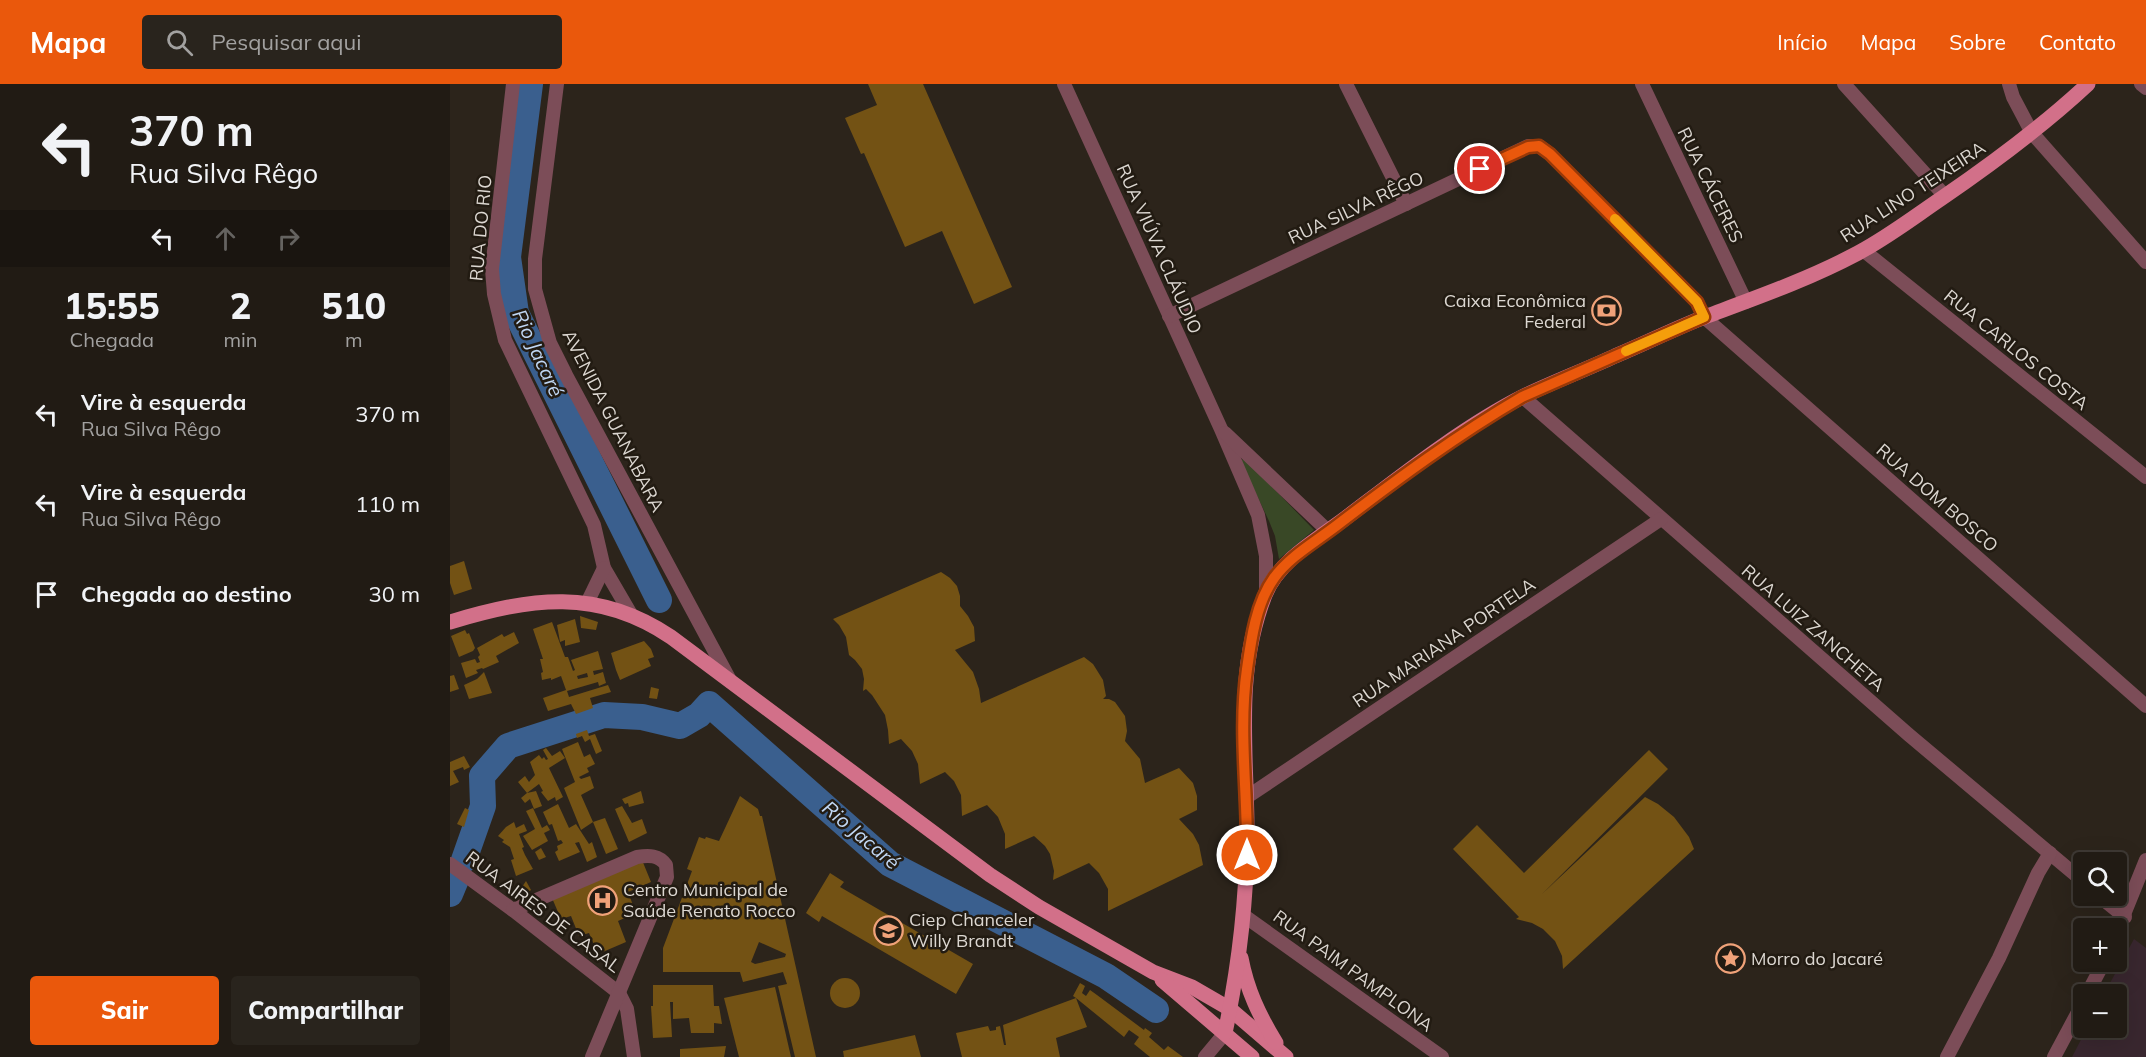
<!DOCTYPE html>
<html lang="pt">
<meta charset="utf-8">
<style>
:root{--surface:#211b14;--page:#29241d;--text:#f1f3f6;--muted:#a2a1a0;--line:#3e3934;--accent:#ea580c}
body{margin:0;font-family:Mulish,sans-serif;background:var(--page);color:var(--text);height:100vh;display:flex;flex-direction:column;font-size:22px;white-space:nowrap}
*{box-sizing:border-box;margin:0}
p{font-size:20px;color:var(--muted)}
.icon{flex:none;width:33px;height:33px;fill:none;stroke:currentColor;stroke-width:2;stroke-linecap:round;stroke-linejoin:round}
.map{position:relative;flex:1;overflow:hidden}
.sheet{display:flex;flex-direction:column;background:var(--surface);width:450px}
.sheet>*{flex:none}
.hud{background:#211b14;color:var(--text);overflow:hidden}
.buttons{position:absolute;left:1623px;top:768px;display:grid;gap:12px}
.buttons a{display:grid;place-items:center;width:54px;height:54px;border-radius:6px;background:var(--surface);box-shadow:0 6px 24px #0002,0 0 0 2px var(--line);font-size:30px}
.pin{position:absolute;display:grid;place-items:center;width:51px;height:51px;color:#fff;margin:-26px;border:3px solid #fff;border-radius:50%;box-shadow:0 2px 6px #0007}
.me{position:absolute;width:66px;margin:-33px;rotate:0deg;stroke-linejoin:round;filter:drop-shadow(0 0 4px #0008)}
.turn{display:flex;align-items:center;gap:21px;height:126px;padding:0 30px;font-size:27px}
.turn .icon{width:78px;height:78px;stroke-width:2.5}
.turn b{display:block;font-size:42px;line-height:51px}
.lanes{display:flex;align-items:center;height:57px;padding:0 30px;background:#0003;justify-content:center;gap:30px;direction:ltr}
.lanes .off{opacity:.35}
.eta{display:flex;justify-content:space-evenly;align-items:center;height:102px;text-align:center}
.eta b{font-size:36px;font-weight:800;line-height:42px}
.action{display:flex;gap:12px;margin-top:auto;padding:12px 30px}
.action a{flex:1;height:69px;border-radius:6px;background:var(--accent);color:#fff;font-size:24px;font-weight:800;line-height:69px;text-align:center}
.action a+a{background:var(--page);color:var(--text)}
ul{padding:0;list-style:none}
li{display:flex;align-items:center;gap:18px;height:90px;padding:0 30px}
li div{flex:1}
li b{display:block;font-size:22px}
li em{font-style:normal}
header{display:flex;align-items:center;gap:36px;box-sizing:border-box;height:84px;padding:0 30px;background:var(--accent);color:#fff}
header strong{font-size:28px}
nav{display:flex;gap:33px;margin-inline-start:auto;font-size:21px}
.search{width:420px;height:54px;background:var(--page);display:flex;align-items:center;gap:15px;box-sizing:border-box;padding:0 21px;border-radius:6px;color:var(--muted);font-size:22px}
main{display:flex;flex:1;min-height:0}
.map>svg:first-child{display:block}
.education{fill:#39272f}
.green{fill:#394826}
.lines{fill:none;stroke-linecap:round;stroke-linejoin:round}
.river{stroke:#3a5f8e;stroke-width:26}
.building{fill:#735214;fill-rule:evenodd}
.minor{stroke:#7c4d58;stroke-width:14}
.major{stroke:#d27089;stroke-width:15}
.route-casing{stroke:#983908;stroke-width:15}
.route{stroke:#ea580c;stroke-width:10}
.slow{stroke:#f59e0b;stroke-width:10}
.labels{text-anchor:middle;stroke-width:5;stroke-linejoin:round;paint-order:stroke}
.street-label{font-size:18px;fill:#dcd7d1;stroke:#221b12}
.poi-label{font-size:18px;fill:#dcd7d1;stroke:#221b12;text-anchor:start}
.water-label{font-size:20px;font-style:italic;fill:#c0d7f4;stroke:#221b12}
</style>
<header>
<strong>Mapa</strong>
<div class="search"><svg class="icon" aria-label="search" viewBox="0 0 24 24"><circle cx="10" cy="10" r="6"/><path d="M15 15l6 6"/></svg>Pesquisar aqui</div>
<nav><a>Início</a><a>Mapa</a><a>Sobre</a><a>Contato</a></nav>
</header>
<main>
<section class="sheet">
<div class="hud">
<div class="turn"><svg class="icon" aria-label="left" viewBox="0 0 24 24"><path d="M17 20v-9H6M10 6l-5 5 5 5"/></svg><div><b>370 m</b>Rua Silva Rêgo</div></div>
<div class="lanes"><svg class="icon" aria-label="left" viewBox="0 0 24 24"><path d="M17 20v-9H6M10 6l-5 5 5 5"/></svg><svg class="icon off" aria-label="ahead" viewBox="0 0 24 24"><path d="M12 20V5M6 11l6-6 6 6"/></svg><svg class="icon off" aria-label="right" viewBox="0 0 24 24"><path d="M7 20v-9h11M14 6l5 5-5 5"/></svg></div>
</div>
<div class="eta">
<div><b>15:55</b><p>Chegada</p></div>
<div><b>2</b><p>min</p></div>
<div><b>510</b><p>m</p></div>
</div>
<ul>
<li><svg class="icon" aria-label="left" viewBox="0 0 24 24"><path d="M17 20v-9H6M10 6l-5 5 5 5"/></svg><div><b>Vire à esquerda</b><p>Rua Silva Rêgo</p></div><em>370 m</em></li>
<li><svg class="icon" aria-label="left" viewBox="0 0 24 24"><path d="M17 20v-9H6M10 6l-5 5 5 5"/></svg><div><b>Vire à esquerda</b><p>Rua Silva Rêgo</p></div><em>110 m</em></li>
<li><svg class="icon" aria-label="arrive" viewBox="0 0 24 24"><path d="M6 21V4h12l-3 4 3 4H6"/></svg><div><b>Chegada ao destino</b></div><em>30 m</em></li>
</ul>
<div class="action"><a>Sair</a><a>Compartilhar</a></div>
</section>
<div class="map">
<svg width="1696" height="973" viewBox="0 0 1696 973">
<rect width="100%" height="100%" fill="#2c241b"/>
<!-- education -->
<polygon class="education" points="1684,855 1696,864 1696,973 1622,973 1637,944 1666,944 1666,910 1654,910"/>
<!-- green -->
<polygon class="green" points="794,374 864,446 829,475 825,452 819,437 793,382 791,377"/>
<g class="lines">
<!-- river -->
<g class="river">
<polyline points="80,0 58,173 66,229 209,516"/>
<polyline points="14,776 33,722 32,692 58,662 154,631 192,633 230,642 249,631 259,620 440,780 656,892 706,926"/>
<polyline points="0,810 5,798"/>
</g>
</g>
<!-- building -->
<g class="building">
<polygon points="418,0 473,0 562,203 524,220 492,147 455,163 414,69 411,70 395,34 427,21"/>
<polygon points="14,477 22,505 4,511 0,499 0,482"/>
<polygon points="491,488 500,494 507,502 510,512 510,522 518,532 524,543 525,557 505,566 523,588 529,605 531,619 634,573 643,580 653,596 656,612 653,615 659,615 665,618 675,632 677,647 675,657 690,675 695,699 729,684 743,699 747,712 747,726 729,735 743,750 749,761 753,781 658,827 658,805 649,789 639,779 603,796 604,787 600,770 595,762 584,752 555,765 555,750 548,733 537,721 512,732 511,711 504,697 495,688 470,700 468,680 462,667 451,655 439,660 438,646 435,631 422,611 416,605 413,607 414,595 412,585 405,576 399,571 396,553 389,541 383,535"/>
<polygon points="130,532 148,538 146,546 131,544"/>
<polygon points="125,535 130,558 115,562 115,556 110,558 107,541"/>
<path d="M 102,538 L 115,573 L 118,573 L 123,587 L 125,586 L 121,576 L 148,567 L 153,585 L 143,587 L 144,591 L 153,588 L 156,599 L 149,602 L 148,598 L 117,607 L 119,613 L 158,601 L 161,608 L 140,614 L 143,624 L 126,630 L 121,620 L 98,627 L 93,614 L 116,606 L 111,592 L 101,596 L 101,594 L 92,596 L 91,589 L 93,588 L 90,575 L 93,575 L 83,545 ZM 137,589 L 138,593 L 128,595 L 127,592 Z"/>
<polygon points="15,546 17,550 19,549 25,564 23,567 9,573 1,552"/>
<polygon points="64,548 69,559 46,572 49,578 33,585 32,584 26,586 28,589 16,594 11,579 25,575 27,579 30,578 28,573 30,571 27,564 52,550 54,553"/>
<polygon points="194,557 201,565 204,573 198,575 201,582 170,596 166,586 161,569"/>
<polygon points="34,588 42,609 19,615 14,601 27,595"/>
<polygon points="4,591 9,605 0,608 0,592"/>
<polygon points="201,603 209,605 207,615 199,614"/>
<polygon points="137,646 139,652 145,650 152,667 146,670 140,655 135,658 132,652 127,654 126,650"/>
<polygon points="128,658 134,673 140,670 145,680 137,684 139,688 129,693 131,695 140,692 144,704 131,711 143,738 131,746 114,704 125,698 112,665"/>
<polygon points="96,664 102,672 110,667 115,674 99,684 113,713 106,717 105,713 98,717 91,708 93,707 89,700 77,709 68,698 75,692 79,698 85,691 80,678 89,671 92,675 94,673 96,676 98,675 93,666"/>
<polygon points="1199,666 1218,685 1091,811 1195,713 1208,720 1224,733 1239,753 1244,765 1113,885 1112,872 1105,857 1093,845 1082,839 1066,835 1069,833 1003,765 1027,741 1074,789"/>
<polygon points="14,672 20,683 14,686 13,683 3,687 9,698 0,702 0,678"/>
<polygon points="86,707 92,722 84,725 80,715 75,719 71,714 77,709"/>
<polygon points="191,707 194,719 179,723 178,719 175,720 172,715"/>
<path d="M 290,712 L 308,725 L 310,732 L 312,732 L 366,973 L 345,973 L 328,902 L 337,900 L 333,888 L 293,898 L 290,888 L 213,888 L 213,864 L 242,787 L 237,785 L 249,753 L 255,755 L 256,753 L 269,757 ZM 309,858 L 336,870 L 335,873 L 305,880 L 301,878 Z"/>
<polygon points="108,720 119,744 126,740 139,760 142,758 147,773 137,778 129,758 125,759 130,768 109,777 105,768 108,766 107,762 113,759 111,756 108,757 102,740 99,741 93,728"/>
<polygon points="172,722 182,739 192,735 197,749 179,758 165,725"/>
<polygon points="15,724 19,726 14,743 7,740"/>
<polygon points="83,724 92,744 97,741 100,746 94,749 98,757 82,766 73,752 85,745 76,727"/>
<polygon points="155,734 168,765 156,770 143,738"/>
<polygon points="64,738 66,744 74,740 77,747 69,750 74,763 72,764 75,771 83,785 66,792 61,776 64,775 60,763 52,758 54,756 48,752 56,743"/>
<polygon points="91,764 96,773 89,776 85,768"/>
<polygon points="192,776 201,798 178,808 186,829 168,837 176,858 148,870 139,849 129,852 121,832 111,835 102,814"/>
<polygon points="380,789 394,798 390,803 523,880 506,910 372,832 369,838 356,829"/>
<polygon points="76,797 81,806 77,809 72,803"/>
<circle cx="395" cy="909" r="15"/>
<polygon points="630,899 635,902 632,909 636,912 640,906 647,911 694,946 695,944 702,949 699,953 714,966 718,962 733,973 700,973 684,960 689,953 679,946 674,953 626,914 637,943 606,954 610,973 512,973 506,949 538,942 540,947 546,946 546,943 550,942 554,961 556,961 553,941 626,914 623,912"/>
<polygon points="203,901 263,901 264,922 269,922 272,940 264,939 264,949 241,949 239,934 223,935 223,918 220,918 222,953 203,954 201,922 203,922"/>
<polygon points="325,903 341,973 289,973 274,914"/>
<polygon points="465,951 471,973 394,973 393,967"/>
<polygon points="276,962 274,973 230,973 230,965"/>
</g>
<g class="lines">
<!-- minor -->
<g class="minor">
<polyline points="63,0 42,185 44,210 55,256 144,441 154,484 182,532"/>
<polyline points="107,0 85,175 85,205 100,259 116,291 281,598"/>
<polyline points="614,0 771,345 808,431 816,472 816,508"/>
<polyline points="896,0 956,120"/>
<polyline points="1192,0 1296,218"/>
<polyline points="1394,0 1495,112"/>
<polyline points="1559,0 1563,13 1582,49 1696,178"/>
<polyline points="1691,0 1696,4"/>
<polyline points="1413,166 1696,393"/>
<polyline points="719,232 1078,62 1089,62 1100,70 1247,218 1254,233 1696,622"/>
<polyline points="1073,313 1459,651 1634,798"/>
<polyline points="775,349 878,447"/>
<polyline points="137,519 154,484"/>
<polyline points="797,713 1211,435"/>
<polyline points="0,780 63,826 169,909 177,925 184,973"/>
<polyline points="1649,812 1675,833"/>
<path d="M 63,826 L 187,773 C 199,771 209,771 216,781 L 217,793 L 142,973"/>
<polyline points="793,831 992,973"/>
<polyline points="1666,850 1696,776"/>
<polyline points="1637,910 1654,878"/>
<polyline points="755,973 775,949"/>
<polyline points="1497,973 1549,874 1588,789 1600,769"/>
<polyline points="1604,973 1634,917"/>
</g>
<!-- major -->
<g class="major">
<path d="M 0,538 C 80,514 147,503 221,553 L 540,791 L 589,823 L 703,888 L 742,903 L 780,925 L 836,973"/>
<path d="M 791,874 C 797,906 809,931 826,959"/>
<polyline points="712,896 802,973"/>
<path d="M 775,949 C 788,887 796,822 797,758 C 798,673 783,593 815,511 C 829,476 868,455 897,433 C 951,392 1014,342 1074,312 C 1103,298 1135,286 1165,272 C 1196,259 1226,244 1257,232 C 1308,213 1359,195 1408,169 C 1438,153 1464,133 1492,114 C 1543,79 1592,43 1638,0"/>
</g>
</g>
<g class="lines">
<defs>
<path id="route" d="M 797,771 C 798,710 788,646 797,585 C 801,556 806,519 824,494 C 839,473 865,458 886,442 C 946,396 1007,351 1072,313 L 1254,233 L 1247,218 L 1100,70 L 1089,62 L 1078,63 L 1030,85"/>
</defs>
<!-- route casing -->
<use href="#route" class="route-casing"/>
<!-- route -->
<use href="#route" class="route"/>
<!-- slow -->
<polyline class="slow" points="1165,135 1247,218 1254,233 1176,267"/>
</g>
<!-- icons -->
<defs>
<symbol id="bank-ring" viewBox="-11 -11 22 22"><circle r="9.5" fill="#221b12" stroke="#f0a279" stroke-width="1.5"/><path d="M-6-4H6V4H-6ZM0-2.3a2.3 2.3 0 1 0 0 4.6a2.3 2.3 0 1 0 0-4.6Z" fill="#f0a279"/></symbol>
<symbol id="hospital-ring" viewBox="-11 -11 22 22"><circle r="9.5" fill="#221b12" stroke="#f0a279" stroke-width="1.5"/><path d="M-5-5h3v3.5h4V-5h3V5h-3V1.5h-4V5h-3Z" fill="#f0a279"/></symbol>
<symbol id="school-ring" viewBox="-11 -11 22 22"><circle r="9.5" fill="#221b12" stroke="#f0a279" stroke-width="1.5"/><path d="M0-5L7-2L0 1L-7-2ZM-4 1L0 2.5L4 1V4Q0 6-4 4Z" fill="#f0a279"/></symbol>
<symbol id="sight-ring" viewBox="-11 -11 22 22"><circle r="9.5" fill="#221b12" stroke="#f0a279" stroke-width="1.5"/><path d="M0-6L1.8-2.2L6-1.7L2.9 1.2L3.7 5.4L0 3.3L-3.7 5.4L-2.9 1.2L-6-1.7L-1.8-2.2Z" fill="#f0a279"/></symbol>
</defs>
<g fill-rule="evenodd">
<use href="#bank-ring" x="1140" y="210" width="33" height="33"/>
<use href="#hospital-ring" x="136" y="800" width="33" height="33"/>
<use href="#school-ring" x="422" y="830" width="33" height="33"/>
<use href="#sight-ring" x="1264" y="858" width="33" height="33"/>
</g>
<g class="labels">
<!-- street labels -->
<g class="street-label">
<text transform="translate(1260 101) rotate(64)" y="6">RUA CÁCERES</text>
<text transform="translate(1463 108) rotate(-33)" y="6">RUA LINO TEIXEIRA</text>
<text transform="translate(906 124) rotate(-25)" y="6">RUA SILVA RÊGO</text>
<text transform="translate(31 144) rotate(-85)" y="6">RUA DO RIO</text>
<text transform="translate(709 165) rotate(66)" y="6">RUA VIÚVA CLÁUDIO</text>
<text transform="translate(1566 266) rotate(39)" y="6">RUA CARLOS COSTA</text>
<text transform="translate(163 337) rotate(63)" y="6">AVENIDA GUANABARA</text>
<text transform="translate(1487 414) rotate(41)" y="6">RUA DOM BOSCO</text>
<text transform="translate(1363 544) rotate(41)" y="6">RUA LUIZ ZANCHETA</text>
<text transform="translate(994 559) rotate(-34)" y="6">RUA MARIANA PORTELA</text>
<text transform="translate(93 828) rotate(37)" y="6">RUA AIRES DE CASAL</text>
<text transform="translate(903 887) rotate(36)" y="6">RUA PAIM PAMPLONA</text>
</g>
<!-- poi labels -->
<g class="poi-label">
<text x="1136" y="223" text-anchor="end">Caixa Econômica<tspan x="1136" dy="21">Federal</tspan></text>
<text x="173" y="812">Centro Municipal de<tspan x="173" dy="21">Saúde Renato Rocco</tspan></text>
<text x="459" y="842">Ciep Chanceler<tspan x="459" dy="21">Willy Brandt</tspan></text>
<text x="1301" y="881">Morro do Jacaré</text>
</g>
<!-- water labels -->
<g class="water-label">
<text transform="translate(88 269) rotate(65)" y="7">Rio Jacaré</text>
<text transform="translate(411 751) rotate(40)" y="7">Rio Jacaré</text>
</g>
</g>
</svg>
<div class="buttons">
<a><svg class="icon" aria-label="search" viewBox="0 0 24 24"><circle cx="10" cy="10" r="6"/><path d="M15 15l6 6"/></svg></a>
<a>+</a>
<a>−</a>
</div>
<div class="pin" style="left:1030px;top:85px;background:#d93025"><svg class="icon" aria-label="arrive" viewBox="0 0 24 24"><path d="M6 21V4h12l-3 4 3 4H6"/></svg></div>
<svg class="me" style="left:797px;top:771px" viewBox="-20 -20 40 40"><circle r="17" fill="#ea580c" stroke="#fff" stroke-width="3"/><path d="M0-11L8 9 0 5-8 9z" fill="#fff"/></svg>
</div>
</main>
